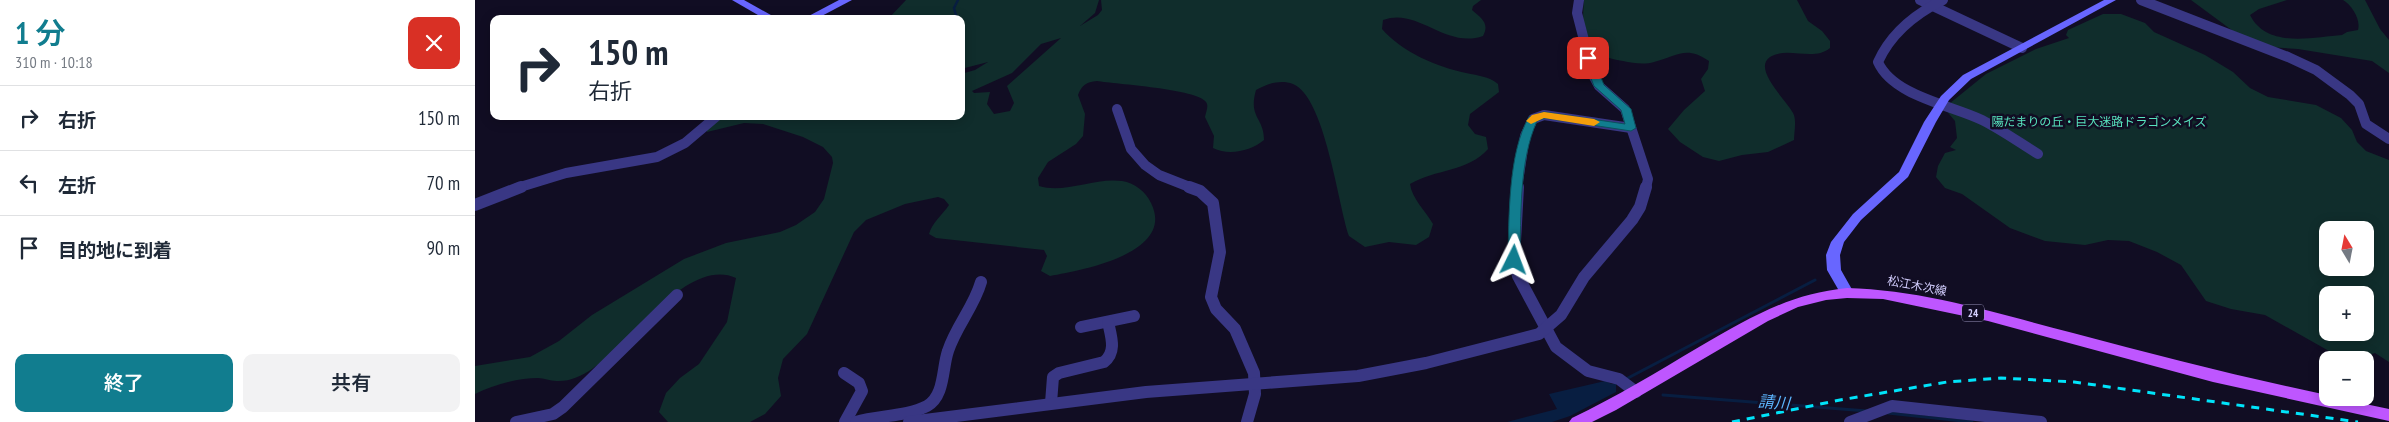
<!DOCTYPE html>
<html lang="ja">
<meta charset="utf-8">
<style>
:root{--surface:#fff;--page:#f2f2f3;--text:#1f2937;--muted:#747a83;--line:#e0e1e3;--accent:#117d8f}
body{margin:0;font-family:"PT Sans Narrow","Noto Sans JP",sans-serif;background:var(--page);color:var(--text);height:100vh;display:flex;flex-direction:column;font-size:19px;white-space:nowrap}
*{box-sizing:border-box;margin:0}
p{font-size:16px;color:var(--muted)}
.icon{flex:none;width:28px;height:28px;fill:none;stroke:currentColor;stroke-width:2;stroke-linecap:round;stroke-linejoin:round}
.map{position:relative;flex:1;overflow:hidden}
.drawer{display:flex;flex-direction:column;background:var(--surface);width:475px}
.drawer>*{flex:none}
.top-card{position:absolute;left:15px;top:15px;width:475px;height:105px;border-radius:10px;box-shadow:0 2px 12px #0003;background:#fff;color:var(--text);overflow:hidden}
.needle{width:32px;rotate:350deg}
.buttons{position:absolute;left:1844px;top:221px;display:grid;gap:10px}
.buttons a{display:grid;place-items:center;width:55px;height:55px;border-radius:10px;background:var(--surface);box-shadow:0 2px 12px #0003;font-size:25px}
.pin{position:absolute;display:grid;place-items:center;width:42px;height:42px;color:#fff;margin:-21px;border-radius:10px;box-shadow:0 2px 8px #0006}
.me{position:absolute;width:55px;margin:-28px;rotate:3deg;stroke-linejoin:round;filter:drop-shadow(0 0 4px #0008)}
.turn{display:flex;align-items:center;gap:18px;height:105px;padding:0 15px;font-size:22px}
.turn .icon{width:65px;height:65px;stroke-width:2.5}
.turn b{display:block;font-size:35px;line-height:42px}
.round{display:grid;place-items:center;flex:none;width:52px;height:52px;border-radius:10px;background:var(--page)}
.headline{display:flex;align-items:center;justify-content:space-between;height:85px;padding:0 15px}
h1{font-size:30px;font-weight:600;line-height:38px;color:var(--accent)}
.cta{display:flex;gap:10px;margin-top:auto;padding:10px 15px}
.cta a{flex:1;height:58px;border-radius:10px;background:var(--accent);color:#fff;font-size:20px;font-weight:600;line-height:58px;text-align:center}
.cta a+a{background:var(--page);color:var(--text)}
ul{padding:0;list-style:none}
li{display:flex;align-items:center;gap:15px;height:65px;padding:0 15px;border-top:1px solid var(--line)}
li div{flex:1}
li b{display:block;font-size:19px}
li em{font-style:normal}
main{display:flex;flex:1;min-height:0}
.map>svg:first-child{display:block}
.green{fill:#102d2c;fill-rule:evenodd}
.water{fill:#081e41}
.lines{fill:none;stroke-linecap:round;stroke-linejoin:round}
.stream-far1{stroke:#081e41;stroke-width:2.5}
.stream{stroke:#081e41;stroke-width:3}
.street-far1{stroke:#393784;stroke-width:10}
.street{stroke:#393784;stroke-width:12}
.secondary{fill:#6866ff;fill-rule:evenodd}
.primary{fill:#be56ff;fill-rule:evenodd}
.rail{stroke:#00e4fa;stroke-width:3;stroke-dasharray:8 7;stroke-linecap:butt}
.route{fill:#117d8f;stroke:#0b515d}
.slow{fill:#f59e0b}
.labels{text-anchor:middle;stroke-width:5;stroke-linejoin:round;paint-order:stroke}
.shield{fill:#110d23;stroke:#9a95bd;stroke-width:1}
.shield-label{font-size:11px;font-weight:bold;fill:#d4cfff}
.park-label{font-size:12px;fill:#58e3be;stroke:#110d23}
.street-label{font-size:12px;fill:#d4cfff;stroke:#110d23}
.near-water-label{font-size:16px;font-style:italic;fill:#5db6ff;stroke:#110d23}
</style>
<main>
<section class="drawer">
<div class="headline"><div><h1>1 分</h1><p>310 m · 10:18</p></div><a class="round" style="background:#d93025;color:#fff"><svg class="icon" aria-label="close" viewBox="0 0 24 24"><path d="M6 6l12 12M18 6L6 18"/></svg></a></div>
<ul>
<li><svg class="icon" aria-label="right" viewBox="0 0 24 24"><path d="M7 20v-9h11M14 6l5 5-5 5"/></svg><div><b>右折</b></div><em>150 m</em></li>
<li><svg class="icon" aria-label="left" viewBox="0 0 24 24"><path d="M17 20v-9H6M10 6l-5 5 5 5"/></svg><div><b>左折</b></div><em>70 m</em></li>
<li><svg class="icon" aria-label="arrive" viewBox="0 0 24 24"><path d="M6 21V4h12l-3 4 3 4H6"/></svg><div><b>目的地に到着</b></div><em>90 m</em></li>
</ul>
<div class="cta"><a>終了</a><a>共有</a></div>
</section>
<div class="map">
<svg width="1914" height="422" viewBox="0 0 1914 422">
<rect width="100%" height="100%" fill="#110d23"/>
<!-- green -->
<g class="green">
<path d="M 431,0 L 624,0 L 620,13 L 605,26 L 623,15 L 627,10 L 626,0 L 1006,0 L 998,6 L 997,10 C 1006,18 1015,23 1008,36 C 970,49 943,7 908,20 L 907,29 C 927,52 962,67 991,73 C 1004,76 1013,76 1023,84 L 1024,92 L 995,114 L 993,125 L 1000,134 L 1011,137 L 1013,149 C 993,172 960,169 935,184 C 937,199 950,210 958,224 L 954,237 L 941,245 L 914,242 L 890,247 L 874,236 C 863,204 850,97 818,84 C 805,79 792,84 781,90 C 773,118 789,117 789,140 C 776,151 754,156 738,148 L 739,136 L 730,117 C 731,112 734,106 731,102 C 723,89 640,84 622,81 C 611,82 607,85 603,95 L 610,114 L 608,136 L 601,144 L 573,162 L 563,178 L 564,186 C 590,194 620,177 647,181 C 660,183 671,192 676,203 C 701,253 608,270 575,276 L 566,271 L 572,256 L 569,250 L 461,238 L 454,234 C 457,223 468,214 474,205 L 469,199 L 463,197 L 430,204 L 391,220 L 379,232 L 332,334 L 308,359 L 303,378 L 306,396 L 290,414 L 275,422 L 193,422 L 184,412 L 191,393 L 205,378 L 224,364 L 252,322 L 261,278 C 212,256 154,346 117,369 C 106,376 94,382 81,381 C 75,381 69,378 63,378 C 43,378 18,385 0,394 L 0,366 L 55,357 L 84,341 L 117,315 L 209,259 L 251,243 L 305,232 L 321,225 L 340,212 L 349,199 L 358,163 L 357,157 L 348,147 L 328,137 L 288,124 L 269,123 L 232,132 L 231,129 L 246,116 L 486,116 L 486,74 L 500,70 L 513,62 L 486,69 L 486,19 L 414,18 ZM 586,38 L 532,86 L 539,103 L 535,111 L 519,114 L 512,104 L 515,92 L 499,93 L 497,91 L 537,73 L 566,44 Z"/>
<path d="M 1109,0 L 1322,0 L 1333,21 L 1347,31 L 1355,41 L 1355,48 C 1338,62 1313,46 1295,57 C 1277,69 1312,101 1318,113 C 1322,120 1319,132 1319,140 L 1293,152 L 1267,155 L 1244,161 L 1228,157 L 1205,142 L 1193,129 L 1209,110 L 1230,91 L 1226,79 L 1233,69 L 1234,61 C 1211,45 1202,56 1179,62 C 1169,65 1158,63 1148,61 C 1109,55 1106,35 1109,0 Z"/>
<path d="M 1716,0 L 1812,0 L 1784,9 L 1775,15 C 1792,49 1838,37 1867,35 L 1872,32 L 1883,30 C 1886,20 1877,5 1868,0 L 1890,0 L 1905,29 L 1914,40 L 1914,73 L 1897,61 L 1823,49 L 1794,47 L 1758,31 Z"/>
<path d="M 1628,14 L 1646,14 L 1670,23 L 1679,32 L 1730,55 L 1758,72 L 1775,88 L 1793,97 L 1841,105 L 1866,118 L 1877,130 L 1882,142 L 1891,151 L 1914,160 L 1914,362 L 1900,353 L 1891,356 L 1892,366 L 1890,366 L 1890,360 L 1870,360 L 1790,315 L 1756,309 L 1731,301 L 1706,265 L 1682,252 L 1654,241 L 1633,240 L 1610,245 L 1570,241 L 1535,228 L 1487,194 L 1470,188 L 1461,177 L 1463,166 L 1470,153 L 1481,150 L 1475,147 L 1482,138 L 1480,121 L 1469,108 L 1511,74 L 1561,49 L 1594,38 L 1591,35 L 1593,30 ZM 1852,230 L 1890,230 L 1890,268 L 1852,268 ZM 1852,295 L 1890,295 L 1890,332 L 1852,332 Z"/>
</g>
<!-- water -->
<polygon class="water" points="1130,381 1137,384 1141,383 1141,392 1095,416 1077,422 1032,422 1082,409 1074,394"/>
<g class="lines">
<!-- stream-far1 -->
<polyline class="stream-far1" points="482,19 479,8 483,0"/>
<!-- stream -->
<g class="stream">
<polyline points="1153,378 1340,280"/>
<polyline points="1188,395 1392,411"/>
<polyline points="1413,413 1497,422"/>
</g>
<!-- street-far1 -->
<g class="street-far1">
<polyline points="1104,0 1102,13 1118,75 1124,86 1150,109 1173,179 1171,188"/>
<polyline points="1445,0 1547,48"/>
<path d="M 1468,0 C 1440,14 1416,33 1403,62 C 1418,96 1476,105 1507,120 C 1527,130 1545,143 1563,154"/>
<polyline points="1666,0 1813,57 1841,70 1875,95 1884,104 1891,124 1914,139"/>
<polyline points="642,109 656,149 670,165 684,175 717,188"/>
<polyline points="42,188 91,173 182,157 210,143 242,116"/>
<polyline points="1042,188 1050,136 1058,119 1069,115 1156,128"/>
</g>
<!-- street -->
<g class="street">
<polyline points="714,187 725,191 738,203 745,252 736,297 741,309 760,329 779,373 780,394 772,422"/>
<polyline points="1043,187 1039,260 1043,276 1081,347 1113,371 1144,379 1161,392"/>
<polyline points="0,205 46,187"/>
<polyline points="606,327 659,316"/>
<polyline points="369,373 384,383 387,391 370,422"/>
<path d="M 576,403 L 578,377 L 584,373 L 629,362 C 642,352 636,336 633,322"/>
<polyline points="41,422 78,414 88,407 202,295"/>
<path d="M 381,422 C 403,415 431,417 452,406 C 470,396 467,368 473,351 C 481,326 499,307 506,282"/>
<polyline points="434,422 671,392 883,376 951,363 1064,334 1086,315 1109,277 1157,220 1165,207 1171,187"/>
<polyline points="1375,422 1417,406 1566,422"/>
</g>
<!-- secondary -->
<g class="secondary">
<polygon points="257,0 269,0 303,19 290,19"/>
<polygon points="364,0 377,0 341,19 328,19"/>
<polygon points="1629,0 1641,0 1496,79 1474,100 1461,122 1433,177 1386,220 1369,242 1365,255 1366,270 1379,293 1377,296 1367,296 1352,270 1351,255 1356,242 1378,214 1424,172 1449,122 1466,96 1488,75"/>
</g>
<!-- primary -->
<path class="primary" d="M 1372,288 C 1449,290 1524,314 1598,333 C 1683,356 1767,377 1852,395 L 1852,398 L 1862,398 L 1914,409 L 1914,421 L 1738,382 L 1513,321 L 1408,299 L 1372,298 L 1351,300 L 1323,307 L 1293,321 L 1141,410 L 1117,422 L 1094,422 L 1097,418 C 1141,397 1182,372 1224,347 C 1275,318 1313,294 1372,288 Z"/>
<!-- rail -->
<polyline class="rail" points="1257,422 1365,400 1472,382 1526,378 1599,382 1883,422"/>
</g>
<!-- route -->
<path class="route" d="M 1113,55 L 1118,58 L 1129,85 L 1156,109 L 1161,128 L 1156,131 L 1070,118 L 1062,121 C 1044,161 1046,216 1045,260 L 1043,263 L 1035,263 L 1033,260 C 1034,219 1033,152 1054,117 L 1069,112 L 1150,124 L 1146,110 L 1119,86 L 1108,58 Z"/>
<!-- slow -->
<polygon class="slow" points="1069,112 1119,119 1125,122 1119,126 1069,118 1056,124 1051,121 1057,115"/>
<g class="labels">
<!-- shield labels -->
<rect class="shield" x="1487" y="304.5" width="22" height="17" rx="4"/>
<g class="shield-label">
<text x="1498" y="317">24</text>
</g>
<!-- park labels -->
<g class="park-label">
<text x="1624" y="126">陽だまりの丘・巨大迷路ドラゴンメイズ</text>
</g>
<!-- street labels -->
<g class="street-label">
<text transform="translate(1442 286) rotate(11)" y="4">松江木次線</text>
</g>
<!-- near-water labels -->
<g class="near-water-label">
<text transform="translate(1299 402) rotate(4)" y="6">請川</text>
</g>
</g>
</svg>
<div class="buttons">
<a><svg class="needle" viewBox="-14 -14 28 28"><path d="M0-13l5 13h-10z" fill="#e53935"/><path d="M0 13l5-13h-10z" fill="#747a83"/></svg></a>
<a>+</a>
<a>−</a>
</div>
<div class="pin" style="left:1113px;top:58px;background:#d93025"><svg class="icon" aria-label="arrive" viewBox="0 0 24 24"><path d="M6 21V4h12l-3 4 3 4H6"/></svg></div>
<svg class="me" style="left:1039px;top:260px" viewBox="-20 -20 40 40"><path d="M0-17L14 15 0 8-14 15z" fill="#117d8f" stroke="#fff" stroke-width="4"/></svg>
<div class="top-card">
<div class="turn"><svg class="icon" aria-label="right" viewBox="0 0 24 24"><path d="M7 20v-9h11M14 6l5 5-5 5"/></svg><div><b>150 m</b>右折</div></div>
</div>
</div>
</main>
